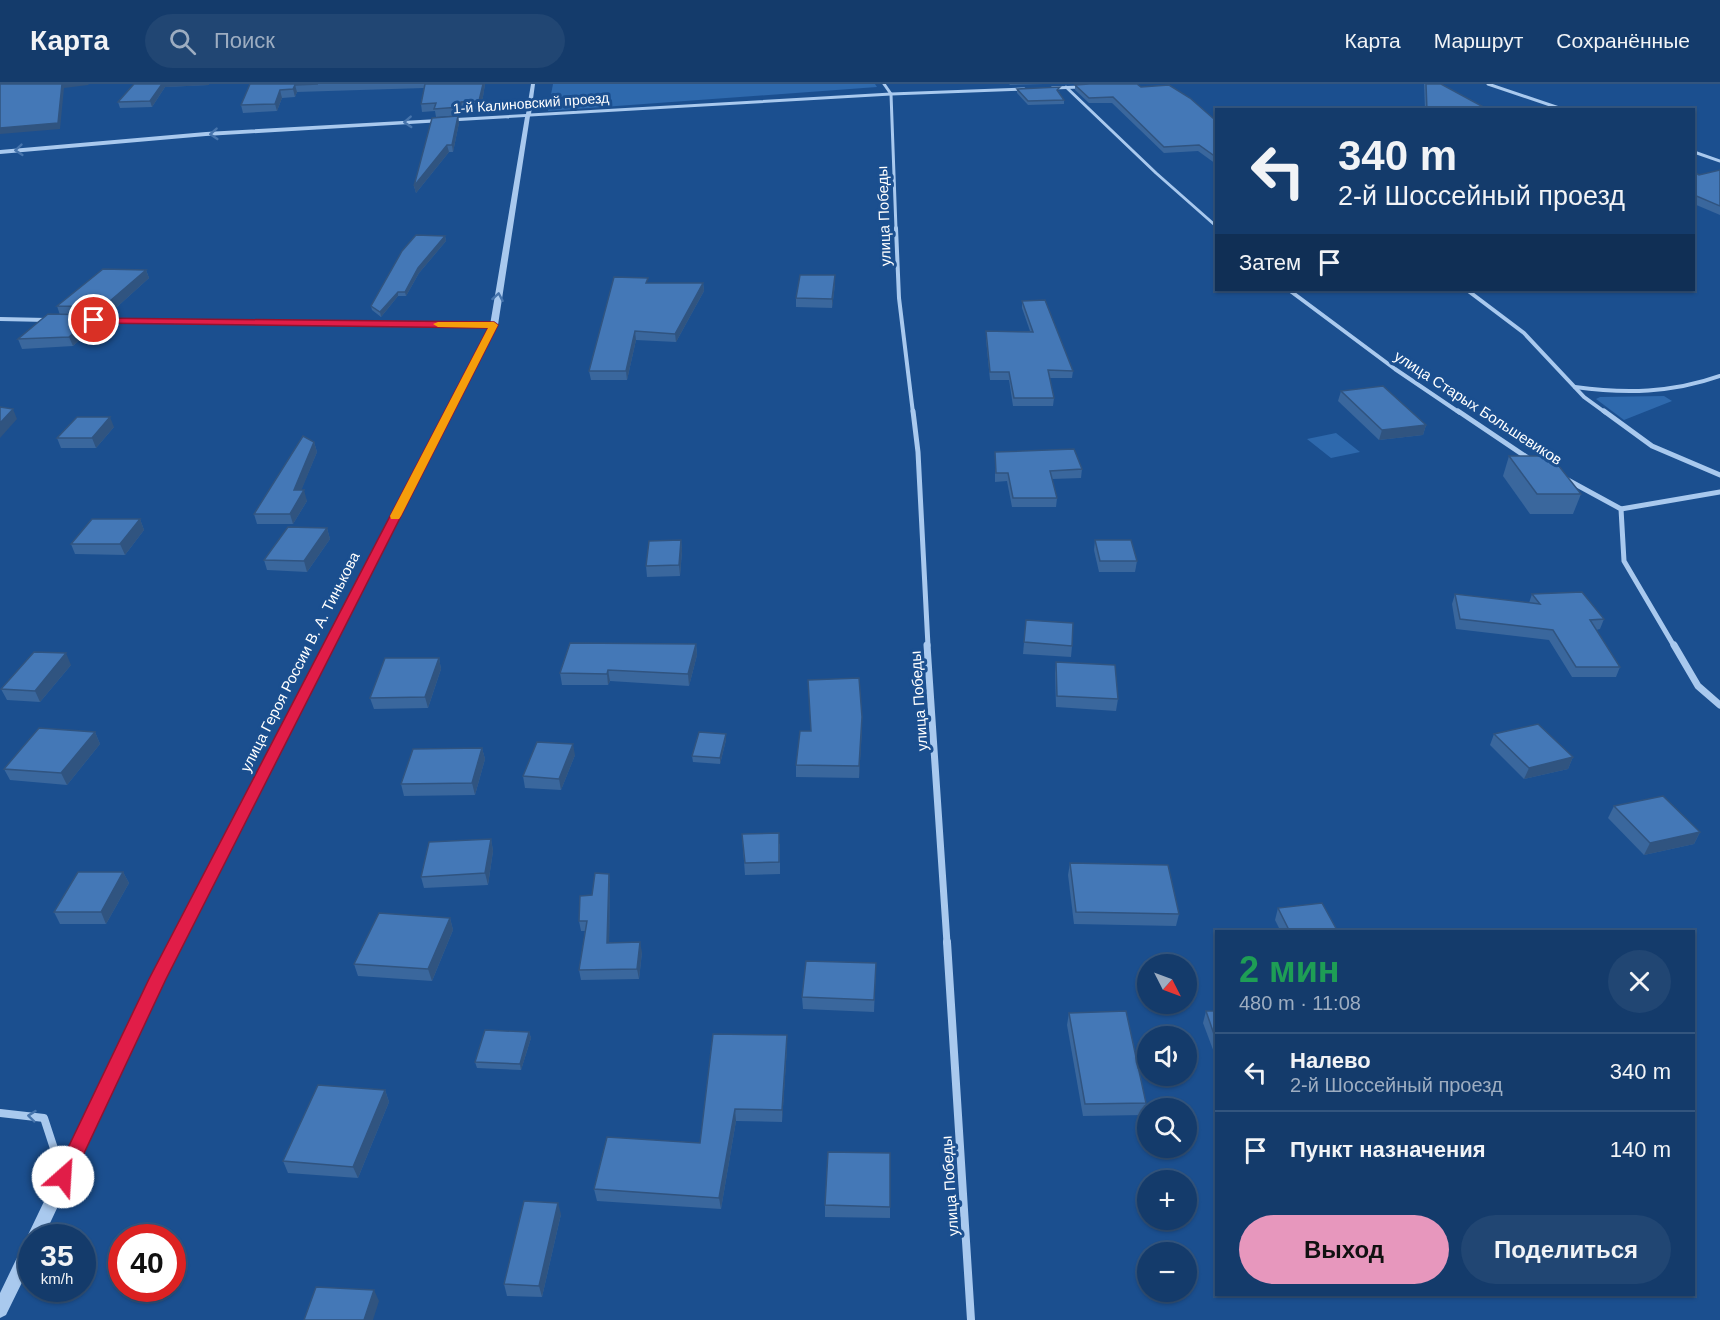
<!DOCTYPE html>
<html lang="ru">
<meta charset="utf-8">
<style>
:root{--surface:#143b6b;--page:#214673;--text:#f1f3f6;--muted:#9dadc1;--line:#33557e;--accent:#e797bd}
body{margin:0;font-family:Helvetica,sans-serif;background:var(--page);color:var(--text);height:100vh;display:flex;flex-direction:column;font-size:22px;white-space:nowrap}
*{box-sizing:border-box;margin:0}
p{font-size:20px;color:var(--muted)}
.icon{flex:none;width:33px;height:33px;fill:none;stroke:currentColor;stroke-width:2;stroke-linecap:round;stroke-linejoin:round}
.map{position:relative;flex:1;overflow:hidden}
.drawer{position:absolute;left:1215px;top:846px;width:480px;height:366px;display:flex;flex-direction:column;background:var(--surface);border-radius:0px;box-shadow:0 2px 4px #0004,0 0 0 2px var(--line)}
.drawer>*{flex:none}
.guide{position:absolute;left:1215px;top:24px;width:480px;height:183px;border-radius:0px;box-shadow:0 2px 4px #0004,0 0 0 2px var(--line);background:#143b6b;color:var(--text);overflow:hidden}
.needle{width:39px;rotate:132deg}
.tools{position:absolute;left:1137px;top:870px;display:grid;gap:12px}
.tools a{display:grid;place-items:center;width:60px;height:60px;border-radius:50%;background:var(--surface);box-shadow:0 2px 4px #0004,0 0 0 2px var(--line);font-size:30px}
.speed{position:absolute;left:18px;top:1140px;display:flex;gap:12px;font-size:30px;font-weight:700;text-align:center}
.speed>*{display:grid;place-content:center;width:78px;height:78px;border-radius:50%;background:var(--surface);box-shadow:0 2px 4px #0004,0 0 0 2px var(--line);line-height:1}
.speed small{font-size:15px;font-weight:400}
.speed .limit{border:9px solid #d22;background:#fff;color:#111}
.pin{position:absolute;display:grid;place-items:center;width:51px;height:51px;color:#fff;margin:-26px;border:3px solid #fff;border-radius:50%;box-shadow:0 2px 6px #0007}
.me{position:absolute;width:66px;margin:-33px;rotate:26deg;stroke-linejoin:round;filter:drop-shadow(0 0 4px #0008)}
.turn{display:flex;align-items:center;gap:21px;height:126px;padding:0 24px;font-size:27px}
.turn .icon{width:78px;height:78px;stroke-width:2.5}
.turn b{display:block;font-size:42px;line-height:51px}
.then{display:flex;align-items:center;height:57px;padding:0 24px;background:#0003;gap:12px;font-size:22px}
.round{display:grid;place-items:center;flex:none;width:63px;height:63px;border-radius:32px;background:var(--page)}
.headline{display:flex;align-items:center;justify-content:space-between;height:102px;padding:0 24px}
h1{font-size:36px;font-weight:700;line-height:45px;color:#1e9e55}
.primary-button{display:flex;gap:12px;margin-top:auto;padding:12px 24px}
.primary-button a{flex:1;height:69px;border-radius:36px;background:var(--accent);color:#111;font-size:24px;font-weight:700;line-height:69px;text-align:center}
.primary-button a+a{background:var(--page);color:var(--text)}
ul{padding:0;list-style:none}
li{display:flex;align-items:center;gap:18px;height:78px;padding:0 24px;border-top:2px solid var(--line)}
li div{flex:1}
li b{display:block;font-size:22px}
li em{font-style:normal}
header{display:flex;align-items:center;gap:36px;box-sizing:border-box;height:84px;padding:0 30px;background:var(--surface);border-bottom:2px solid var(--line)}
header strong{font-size:28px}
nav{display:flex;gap:33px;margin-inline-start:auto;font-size:21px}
.search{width:420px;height:54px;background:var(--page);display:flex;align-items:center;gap:15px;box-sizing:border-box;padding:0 21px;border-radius:33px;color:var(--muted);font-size:22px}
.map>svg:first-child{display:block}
.green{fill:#2e69ad}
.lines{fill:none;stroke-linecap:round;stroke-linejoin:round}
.minor-far4{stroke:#a9c9ee;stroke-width:3}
.minor-far3{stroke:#a9c9ee;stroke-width:4}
.minor-far2{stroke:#a9c9ee;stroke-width:5}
.minor-far1{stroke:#a9c9ee;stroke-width:7}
.minor{stroke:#a9c9ee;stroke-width:8}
.tertiary{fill:#a9c9ee;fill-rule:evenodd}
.wall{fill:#3a679d}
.shaded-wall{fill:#305480}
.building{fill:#4478b7;stroke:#305480;stroke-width:1.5}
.oneway{stroke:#4674ac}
.route{fill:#e11d48;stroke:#92132f;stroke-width:1.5}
.slow{fill:#f59e0b}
.labels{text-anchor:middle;stroke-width:6;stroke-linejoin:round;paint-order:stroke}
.far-street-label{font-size:14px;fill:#fff;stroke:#1b4f8f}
.street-label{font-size:15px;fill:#fff;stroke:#1b4f8f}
</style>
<header>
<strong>Карта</strong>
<div class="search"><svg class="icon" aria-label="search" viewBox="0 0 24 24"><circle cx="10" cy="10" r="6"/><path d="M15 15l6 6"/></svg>Поиск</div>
<nav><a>Карта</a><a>Маршрут</a><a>Сохранённые</a></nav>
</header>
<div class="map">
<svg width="1720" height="1236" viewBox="0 0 1720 1236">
<rect width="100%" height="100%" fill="#1b4f8f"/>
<!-- green -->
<g class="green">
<polygon points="553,0 875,0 877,3 548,27"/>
<polygon points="1664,312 1672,317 1624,336 1596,315 1600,313"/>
<polygon points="1336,349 1360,368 1331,374 1307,355"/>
</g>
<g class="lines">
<!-- minor-far4 -->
<g class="minor-far4">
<polyline points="884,0 891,10 896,145"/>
<polyline points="1488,0 1565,26"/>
<polyline points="1066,3 1156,89 1216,142"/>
<polyline points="1052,4 1081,3"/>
<polyline points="530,31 891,10 1024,5"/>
<polyline points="1694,68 1720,77"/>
</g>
<!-- minor-far3 -->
<g class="minor-far3">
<polyline points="896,144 899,214 913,329"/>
<polyline points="1289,206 1395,285 1460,329"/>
<polyline points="1467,206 1524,249 1584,313 1606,329"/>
<polyline points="0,235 47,236"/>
<polyline points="91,236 494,241"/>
<path d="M 1575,303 C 1625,310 1672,309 1720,292"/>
</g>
<!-- minor-far2 -->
<g class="minor-far2">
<polyline points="913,327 918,368 928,562"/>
<polyline points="1458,327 1531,376"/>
<polyline points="1604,327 1652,362 1720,391"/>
<polyline points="1566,395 1621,425 1624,477 1674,562"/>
<polyline points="1621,425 1720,408"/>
</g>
<!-- minor-far1 -->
<g class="minor-far1">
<polyline points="927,561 947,859"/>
<polyline points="1674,561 1698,602 1720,621"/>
</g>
<!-- minor -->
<g class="minor">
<polyline points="947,858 971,1236"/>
<polyline points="0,1029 44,1034 62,1089"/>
</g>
<!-- tertiary -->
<polygon class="tertiary" points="531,0 535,0 531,30 533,31 530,32 498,241 165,895 43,1154 32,1154 32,1178 6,1231 0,1234 0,1209 151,895 490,241 525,33 206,52 0,70 0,66 206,48 526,30"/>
</g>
<!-- wall -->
<g class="wall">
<polygon points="134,0 209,1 165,3 152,23 120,24 118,18"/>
<polygon points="250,0 485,0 481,25 462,26 461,31 436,33 435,27 422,28 421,20 424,4 297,8 295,13 282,14 277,27 243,29 241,21"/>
<polygon points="1009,0 1044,0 1010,1"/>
<polygon points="1424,0 1441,0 1489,26 1425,26"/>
<polygon points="1075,1 1141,3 1214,35 1216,35 1216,80 1198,67 1164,69 1112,19 1089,19 1075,6"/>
<polygon points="1017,5 1060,7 1058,8 1064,16 1064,20 1028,21 1017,9"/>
<polygon points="458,32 459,39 453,68 449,68 416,109 414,102"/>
<polygon points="1720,86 1720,131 1694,120 1694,88 1699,91"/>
<polygon points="445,152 446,157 419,189 406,212 398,212 381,233 372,226 371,222"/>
<polygon points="146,186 149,194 107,232 94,232 97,240 73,262 22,265 18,255 60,231 57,222"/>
<polygon points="835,191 835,200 832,224 796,223 796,214"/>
<polygon points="648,199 703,199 704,207 676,258 636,256 627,296 591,296 589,287"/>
<polygon points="1022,217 1073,287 1072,294 1050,294 1054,314 1053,322 1013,322 1009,296 990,296 986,255 986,247 1030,247 1022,224"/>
<polygon points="1341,307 1426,341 1423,351 1379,356 1338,317"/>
<polygon points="114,343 96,364 61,364 57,354"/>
<polygon points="314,358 317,368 301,406 307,417 293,440 257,440 254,430"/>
<polygon points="995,368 1082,385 1081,394 1052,395 1057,414 1056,423 1012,423 1007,397 995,398"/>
<polygon points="1509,372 1581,410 1573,430 1530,430 1503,392"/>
<polygon points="140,435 144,446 125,471 75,470 71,460"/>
<polygon points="327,444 330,455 307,488 267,486 264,476"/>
<polygon points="681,456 682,467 680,492 647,493 646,482"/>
<polygon points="1095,456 1137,477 1135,488 1099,488 1094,466"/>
<polygon points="1455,510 1529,519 1532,510 1604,535 1600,545 1596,546 1620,583 1616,593 1572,593 1549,556 1456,545 1452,520"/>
<polygon points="1026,536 1072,562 1071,573 1023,570"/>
<polygon points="696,560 697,571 689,602 610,597 608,601 562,601 560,589"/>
<polygon points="439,574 441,585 428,624 374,625 370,614"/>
<polygon points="1056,578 1118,615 1116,627 1056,623 1055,589"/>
<polygon points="71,581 40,618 7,616 1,605"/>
<polygon points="862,644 859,694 796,693 796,681 811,647"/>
<polygon points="95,648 100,660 67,701 10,696 4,685"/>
<polygon points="1494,650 1573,673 1568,685 1524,695 1490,661"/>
<polygon points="726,656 720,680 693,678 692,672"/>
<polygon points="482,664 485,675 475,711 404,712 401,700"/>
<polygon points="575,671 561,706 525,704 523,692"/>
<polygon points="1614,722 1700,748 1694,760 1644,771 1608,734"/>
<polygon points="742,750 780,760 780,790 745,791"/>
<polygon points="491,755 493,767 488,801 424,804 421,793"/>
<polygon points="1070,779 1179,830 1176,842 1074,840 1068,791"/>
<polygon points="123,788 129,799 106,840 60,840 54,828"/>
<polygon points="609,790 610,800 609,858 642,868 639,895 581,896 579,886 585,847 581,847 579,837 592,811"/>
<polygon points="1278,824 1338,848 1281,848 1275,836"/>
<polygon points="450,834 453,846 432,897 358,892 354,880"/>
<polygon points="876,879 874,928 803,925 802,913"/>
<polygon points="1206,927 1216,927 1216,971 1215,971 1203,939"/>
<polygon points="1069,929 1146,1019 1144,1031 1083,1032 1067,941"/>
<polygon points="529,948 531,954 521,986 477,984 475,978"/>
<polygon points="787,951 787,963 782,1038 736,1037 721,1125 597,1117 594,1105 700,1059"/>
<polygon points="385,1006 389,1018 358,1094 288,1089 283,1077"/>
<polygon points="890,1069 890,1134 825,1133 825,1121"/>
<polygon points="561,1130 542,1213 507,1212 504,1200"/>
</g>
<!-- shaded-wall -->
<g class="shaded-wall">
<polygon points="62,0 89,0 88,1 64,4 60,45 0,50 0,44"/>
<polygon points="162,0 209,0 209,1 165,3 152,23 150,17"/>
<polygon points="483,0 485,0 481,25 479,17"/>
<polygon points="295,1 297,8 295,13 293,5"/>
<polygon points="280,6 282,14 277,27 275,20"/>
<polygon points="461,18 462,26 461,31 460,23"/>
<polygon points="458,32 459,39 453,68 452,61"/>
<polygon points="447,61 449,68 416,109 414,102"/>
<polygon points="445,152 446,157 419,189 406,212 405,208 418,184"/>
<polygon points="146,186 149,194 107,232 103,223"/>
<polygon points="835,191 835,200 832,224 832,215"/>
<polygon points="703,199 704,207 676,258 675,250"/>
<polygon points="398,208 398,212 381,233 380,228"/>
<polygon points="94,231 97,240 73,262 69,253"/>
<polygon points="635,247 636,256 627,296 626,287"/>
<polygon points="13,325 17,335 0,354 0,339"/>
<polygon points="110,333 114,343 96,364 92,354"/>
<polygon points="1426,341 1423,351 1379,356 1382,346"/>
<polygon points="314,358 317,368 297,417 294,406"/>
<polygon points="304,406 307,417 293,440 290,430"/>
<polygon points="140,435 144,446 125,471 120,460"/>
<polygon points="327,444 330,455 307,488 304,477"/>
<polygon points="681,456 682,467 680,492 679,481"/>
<polygon points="696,560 697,571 689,602 688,590"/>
<polygon points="66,569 71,581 40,618 35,607"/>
<polygon points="439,574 441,585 428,624 425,613"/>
<polygon points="608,586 610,597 608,601 607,590"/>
<polygon points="862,633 862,644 859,694 859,682"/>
<polygon points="95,648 100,660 67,701 61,689"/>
<polygon points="726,650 726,656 720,680 720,674"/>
<polygon points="573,660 575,671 561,706 559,695"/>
<polygon points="482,664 485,675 475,711 472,699"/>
<polygon points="1573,673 1568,685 1524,695 1529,684"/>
<polygon points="1700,748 1694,760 1644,771 1650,759"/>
<polygon points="491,755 493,767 488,801 485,789"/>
<polygon points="123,788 129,799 106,840 101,828"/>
<polygon points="609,790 610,800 609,869 607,859"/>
<polygon points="450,834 453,846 432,897 428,885"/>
<polygon points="640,858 642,868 639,895 637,885"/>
<polygon points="529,948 531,954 521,986 520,980"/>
<polygon points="787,951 787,963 782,1038 782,1026"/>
<polygon points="385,1006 389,1018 358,1094 353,1083"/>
<polygon points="735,1025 736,1037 721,1125 719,1114"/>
<polygon points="558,1119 561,1130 542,1213 539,1202"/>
<polygon points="374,1206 379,1217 373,1236 364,1236"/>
</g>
<!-- building -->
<g class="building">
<polygon points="0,0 62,0 58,39 0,44"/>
<polygon points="134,0 162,0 150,17 118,18"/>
<polygon points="250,0 318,0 295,1 293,5 280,6 275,20 241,21"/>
<polygon points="425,0 483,0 479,17 461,18 460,23 434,25 436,19 421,20"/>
<polygon points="1089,0 1137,0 1141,3 1169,1 1190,14 1214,35 1216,35 1216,73 1199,61 1164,63 1113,13 1089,14 1075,1"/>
<polygon points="1426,0 1441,0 1489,26 1427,26"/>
<polygon points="1060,3 1057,6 1064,16 1028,17 1017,5"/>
<polygon points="458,32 452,61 447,61 414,102 432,34"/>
<polygon points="1720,86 1720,122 1694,111 1694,88 1699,91"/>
<polygon points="416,151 445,152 418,184 405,208 398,208 380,228 371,222 402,167"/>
<polygon points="103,185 146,186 103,223 57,222"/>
<polygon points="800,191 835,191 832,215 796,214"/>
<polygon points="614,193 648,194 646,199 703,199 675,250 635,247 626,287 589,287"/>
<polygon points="1045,216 1073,287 1048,286 1054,314 1014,314 1009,288 990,288 986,247 1033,248 1022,217"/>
<polygon points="48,230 94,231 69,253 18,255"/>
<polygon points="1383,302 1426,341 1382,346 1341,307"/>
<polygon points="0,323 13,325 0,339"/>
<polygon points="77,333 110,333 92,354 57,354"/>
<polygon points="303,352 314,358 294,406 304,406 290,430 254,430"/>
<polygon points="1074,365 1082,385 1050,387 1057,414 1013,414 1008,389 996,389 995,368"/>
<polygon points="1509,372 1551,372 1581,410 1537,410"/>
<polygon points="92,435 140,435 120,460 71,460"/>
<polygon points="288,443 327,444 304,477 264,476"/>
<polygon points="681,456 679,481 646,482 649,457"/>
<polygon points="1095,456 1131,456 1137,477 1100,477"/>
<polygon points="1582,508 1604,535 1590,536 1620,583 1576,583 1553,546 1460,535 1455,510 1540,520 1532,510"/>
<polygon points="1026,536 1073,539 1072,562 1024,558"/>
<polygon points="570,559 696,560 688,590 608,586 607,590 560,589"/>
<polygon points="34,568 66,569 35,607 1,605"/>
<polygon points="385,574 439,574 425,613 370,614"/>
<polygon points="1056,578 1115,581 1118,615 1057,612"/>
<polygon points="859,594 862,633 859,682 796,681 800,647 811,647 808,596"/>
<polygon points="1538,640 1573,673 1529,684 1494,650"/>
<polygon points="39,644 95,648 61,689 4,685"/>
<polygon points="699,648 726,650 720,674 692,672"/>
<polygon points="537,658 573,660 559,695 523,692"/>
<polygon points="482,664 472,699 401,700 413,665"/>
<polygon points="1663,712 1700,748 1650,759 1614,722"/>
<polygon points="779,749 779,778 745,779 742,750"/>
<polygon points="491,755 485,789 421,793 429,758"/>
<polygon points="1070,779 1168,781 1179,830 1076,828"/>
<polygon points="78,788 123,788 101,828 54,828"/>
<polygon points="595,789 609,790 607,859 640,858 637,885 579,886 587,837 579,837 580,812 592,811"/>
<polygon points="1322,819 1338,848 1290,848 1278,824"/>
<polygon points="379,829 450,834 428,885 354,880"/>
<polygon points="806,877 876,879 874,916 802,913"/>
<polygon points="1126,927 1146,1019 1085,1020 1069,929"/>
<polygon points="1206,927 1216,927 1216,956"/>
<polygon points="485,946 529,948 520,980 475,978"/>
<polygon points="713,950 787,951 782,1026 735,1025 719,1114 594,1105 607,1053 700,1059"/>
<polygon points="318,1001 385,1006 353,1083 283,1077"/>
<polygon points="828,1068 890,1069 890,1123 825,1121"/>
<polygon points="524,1117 558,1119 539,1202 504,1200"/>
<polygon points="316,1203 374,1206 364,1236 304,1236"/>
</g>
<!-- one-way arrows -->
<defs><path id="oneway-chevron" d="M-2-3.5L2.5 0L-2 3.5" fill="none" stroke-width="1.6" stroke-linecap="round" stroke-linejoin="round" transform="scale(1.5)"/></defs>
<g class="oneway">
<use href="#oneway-chevron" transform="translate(408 38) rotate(177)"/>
<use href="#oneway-chevron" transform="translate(214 50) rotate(176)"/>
<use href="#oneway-chevron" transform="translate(19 66) rotate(175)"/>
<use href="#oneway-chevron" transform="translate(498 213) rotate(-80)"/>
<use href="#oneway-chevron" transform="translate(32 1032) rotate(-174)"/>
</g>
<!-- route -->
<polygon class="route" points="91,234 494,238 498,241 166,895 70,1099 63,1101 56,1099 54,1093 149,895 488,244 94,239 89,236"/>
<!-- slow -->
<polygon class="slow" points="494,238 498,241 401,432 399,435 391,435 390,432 488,244 438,243 433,240 438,238"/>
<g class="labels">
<!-- far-street labels -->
<g class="far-street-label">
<text transform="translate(531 19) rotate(-4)" y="5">1-й Калиновский проезд</text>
</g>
<!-- street labels -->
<g class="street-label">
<text transform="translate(884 132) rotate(-92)" y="5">улица Победы</text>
<text transform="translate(1478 324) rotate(33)" y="5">улица Старых Большевиков</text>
<text transform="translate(300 578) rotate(-63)" y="5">улица Героя России В. А. Тинькова</text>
<text transform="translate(919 617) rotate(-94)" y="5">улица Победы</text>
<text transform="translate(950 1102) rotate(-94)" y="5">улица Победы</text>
</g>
</g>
</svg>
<div class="tools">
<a><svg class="needle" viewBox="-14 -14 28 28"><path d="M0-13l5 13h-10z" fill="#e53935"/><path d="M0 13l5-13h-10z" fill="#9dadc1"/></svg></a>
<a><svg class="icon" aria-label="sound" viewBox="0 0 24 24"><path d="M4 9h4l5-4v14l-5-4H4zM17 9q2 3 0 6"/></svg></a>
<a><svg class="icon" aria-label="search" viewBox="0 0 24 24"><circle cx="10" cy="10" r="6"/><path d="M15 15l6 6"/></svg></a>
<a>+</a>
<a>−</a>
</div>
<div class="speed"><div>35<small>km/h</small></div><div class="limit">40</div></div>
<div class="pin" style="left:94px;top:236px;background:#d93025"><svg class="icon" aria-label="arrive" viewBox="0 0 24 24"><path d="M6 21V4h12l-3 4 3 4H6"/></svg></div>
<svg class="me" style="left:63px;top:1093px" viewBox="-20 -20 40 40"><circle r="19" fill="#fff"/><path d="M0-13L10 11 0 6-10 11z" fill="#e11d48"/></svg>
<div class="guide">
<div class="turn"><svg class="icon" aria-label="left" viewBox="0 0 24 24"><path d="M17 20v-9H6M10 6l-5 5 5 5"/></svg><div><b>340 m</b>2-й Шоссейный проезд</div></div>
<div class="then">Затем<svg class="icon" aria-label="arrive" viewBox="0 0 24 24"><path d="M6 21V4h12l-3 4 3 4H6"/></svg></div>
</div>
<section class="drawer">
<div class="headline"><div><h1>2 мин</h1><p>480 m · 11:08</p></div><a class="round"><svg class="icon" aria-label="close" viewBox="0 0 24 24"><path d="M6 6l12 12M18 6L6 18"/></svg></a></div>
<ul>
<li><svg class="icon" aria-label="left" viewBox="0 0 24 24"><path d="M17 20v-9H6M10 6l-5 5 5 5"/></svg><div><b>Налево</b><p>2-й Шоссейный проезд</p></div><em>340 m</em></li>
<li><svg class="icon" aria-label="arrive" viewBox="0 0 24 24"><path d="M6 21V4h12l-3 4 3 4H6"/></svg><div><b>Пункт назначения</b></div><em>140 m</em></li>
</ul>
<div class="primary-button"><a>Выход</a><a>Поделиться</a></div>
</section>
</div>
